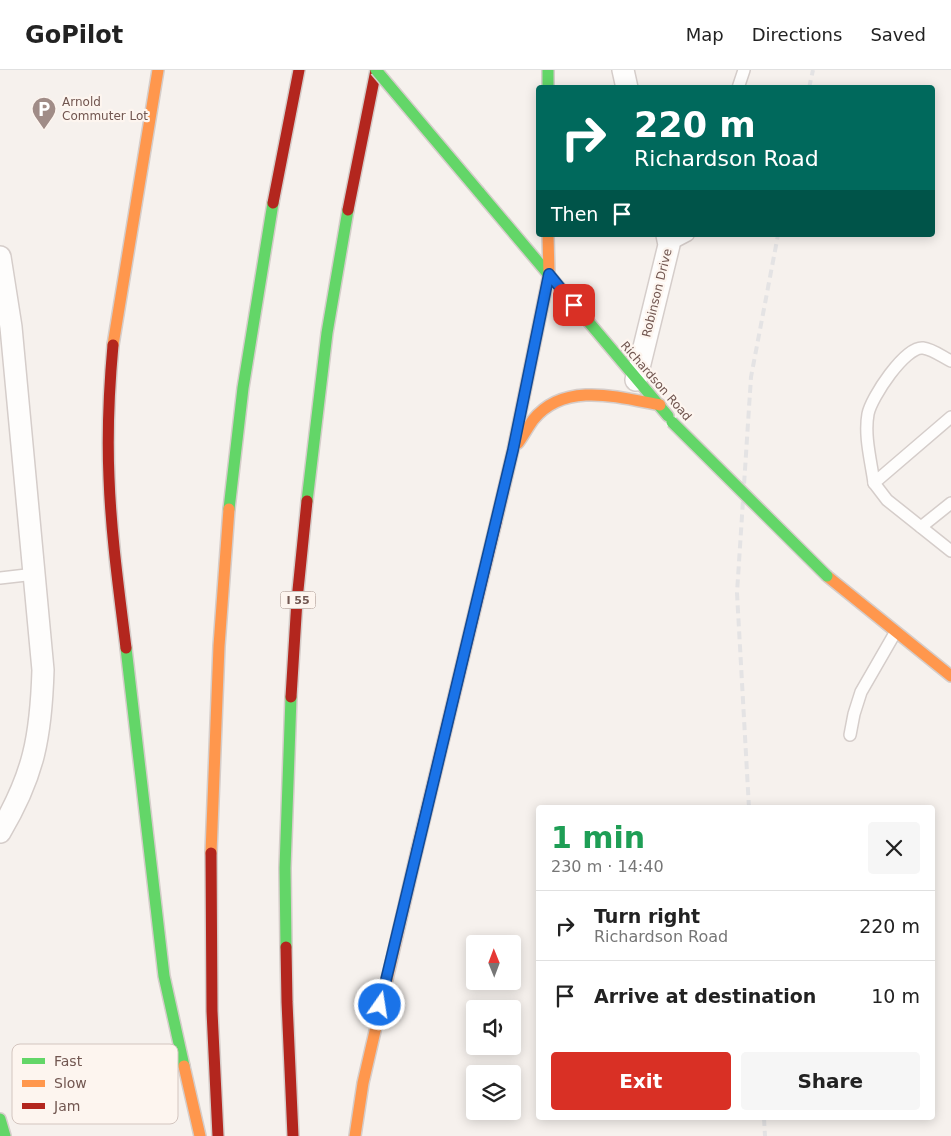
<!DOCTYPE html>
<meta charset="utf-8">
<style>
:root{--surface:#fff;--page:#f6f6f6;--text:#222;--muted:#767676;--line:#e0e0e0;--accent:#d93025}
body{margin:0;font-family:"DejaVu Sans",sans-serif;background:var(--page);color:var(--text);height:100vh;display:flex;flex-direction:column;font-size:19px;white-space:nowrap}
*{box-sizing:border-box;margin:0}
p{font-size:16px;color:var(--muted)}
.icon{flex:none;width:28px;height:28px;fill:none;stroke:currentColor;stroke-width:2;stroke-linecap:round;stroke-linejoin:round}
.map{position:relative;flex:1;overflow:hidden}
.sheet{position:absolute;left:536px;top:735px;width:399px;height:315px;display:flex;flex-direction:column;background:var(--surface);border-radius:5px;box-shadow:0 2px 12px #0003}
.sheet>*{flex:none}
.top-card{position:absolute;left:536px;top:15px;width:399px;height:152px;border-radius:5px;box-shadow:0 2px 12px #0003;background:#00695c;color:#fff;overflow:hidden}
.needle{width:32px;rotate:359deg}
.fabs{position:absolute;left:466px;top:865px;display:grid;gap:10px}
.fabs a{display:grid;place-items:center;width:55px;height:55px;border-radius:5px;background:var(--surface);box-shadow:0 2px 12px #0003;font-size:25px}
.pin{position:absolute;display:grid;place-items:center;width:42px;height:42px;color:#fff;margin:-21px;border-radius:10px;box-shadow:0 2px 8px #0006}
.me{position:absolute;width:55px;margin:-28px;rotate:13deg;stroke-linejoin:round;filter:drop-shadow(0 0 4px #0008)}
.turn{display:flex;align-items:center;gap:18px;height:105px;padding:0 15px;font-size:22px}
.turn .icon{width:65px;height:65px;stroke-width:2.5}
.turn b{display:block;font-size:35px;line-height:42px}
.then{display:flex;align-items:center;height:48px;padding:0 15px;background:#0003;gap:10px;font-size:19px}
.round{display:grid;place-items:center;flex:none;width:52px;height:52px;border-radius:5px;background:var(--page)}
.headline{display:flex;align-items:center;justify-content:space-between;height:85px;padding:0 15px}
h1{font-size:30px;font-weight:700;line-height:38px;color:#1e9e55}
.button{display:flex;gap:10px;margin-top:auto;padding:10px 15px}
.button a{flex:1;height:58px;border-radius:5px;background:var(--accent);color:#fff;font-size:20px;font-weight:700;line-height:58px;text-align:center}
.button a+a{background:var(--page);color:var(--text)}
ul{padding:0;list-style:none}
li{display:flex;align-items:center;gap:15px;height:70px;padding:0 15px;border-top:1px solid var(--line)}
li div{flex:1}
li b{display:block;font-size:19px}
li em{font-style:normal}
header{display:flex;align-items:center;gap:30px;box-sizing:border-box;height:70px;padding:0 25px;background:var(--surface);border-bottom:1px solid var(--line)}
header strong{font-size:24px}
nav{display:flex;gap:28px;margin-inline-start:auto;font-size:18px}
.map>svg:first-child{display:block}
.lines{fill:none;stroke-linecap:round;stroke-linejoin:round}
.lane-casing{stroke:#d5cdca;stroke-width:14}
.street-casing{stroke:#d5cdca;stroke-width:24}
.fast-casing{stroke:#d5cdca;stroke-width:14}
.slow-casing{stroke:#d5cdca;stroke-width:14}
.jam-casing{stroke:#d5cdca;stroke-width:14}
.lane{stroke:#fefdfc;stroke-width:11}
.street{stroke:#fefdfc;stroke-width:21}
.fast{stroke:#63d668;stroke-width:11}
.slow{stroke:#ff974d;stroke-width:11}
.jam{stroke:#b3261e;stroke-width:11}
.rail{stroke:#e4e3e4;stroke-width:4;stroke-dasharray:8 5;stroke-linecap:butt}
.fast-bridge-casing{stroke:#d5cdca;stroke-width:14;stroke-linecap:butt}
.fast-bridge{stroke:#63d668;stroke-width:11}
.route-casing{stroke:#114b97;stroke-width:12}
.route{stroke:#1a73e8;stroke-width:9}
.labels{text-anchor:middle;stroke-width:4.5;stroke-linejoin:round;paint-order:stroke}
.shield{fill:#fdf5ef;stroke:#9b8680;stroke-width:1}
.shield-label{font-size:11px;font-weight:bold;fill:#715650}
.poi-label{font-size:12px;fill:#715650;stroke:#fdf5ef;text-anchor:start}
.street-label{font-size:12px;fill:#715650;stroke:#fdf5ef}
.key{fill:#fdf5ef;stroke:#d3c5bf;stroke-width:1}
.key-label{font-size:14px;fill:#715650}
</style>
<header>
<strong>GoPilot</strong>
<nav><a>Map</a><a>Directions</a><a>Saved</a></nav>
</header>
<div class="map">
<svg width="951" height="1066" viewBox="0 0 951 1066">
<rect width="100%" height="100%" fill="#f6f1ed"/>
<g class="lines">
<defs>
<g id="lane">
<polyline points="738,18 744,0"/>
<polyline points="669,175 688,165"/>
<polyline points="951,347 874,413 887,430 951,481"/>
<path d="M 874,413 C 871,391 864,366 868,344 C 871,328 905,276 923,278 C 932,279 943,287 951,291"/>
<polyline points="921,457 951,433"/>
<polyline points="0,508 35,504"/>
<polyline points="850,665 854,644 861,622 895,563"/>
</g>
<g id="street">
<polyline points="623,0 627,18"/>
<path d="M 0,187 L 11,257 L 43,600 C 41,666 34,705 0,762"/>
<polyline points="636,310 669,175 667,165"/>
</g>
<g id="fast">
<polyline points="548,0 548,18"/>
<polyline points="479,122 668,346"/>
<polyline points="307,431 327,263 348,140"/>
<polyline points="229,439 243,318 273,133"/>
<polyline points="126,578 164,906 184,996"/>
<polyline points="286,877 285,798 291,627"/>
<polyline points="0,1049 5,1066"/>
</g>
<g id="slow">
<polyline points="113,275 158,0"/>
<path d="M 518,373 C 523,366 528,357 533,350 C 564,311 618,327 660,335"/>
<polyline points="496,452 513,380 549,204 548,165"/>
<polyline points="827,506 951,606"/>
<polyline points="211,783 219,576 229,439"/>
<polyline points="184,996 200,1066"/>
<polyline points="355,1066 363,1013 417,780"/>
</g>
<g id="jam">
<polyline points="273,133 299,0"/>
<polyline points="348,140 376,0"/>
<path d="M 113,275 C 109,319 107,363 109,408 C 111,464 119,521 126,578"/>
<polyline points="291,627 297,530 307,431"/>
<polyline points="417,780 496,452"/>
<polyline points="211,783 212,941 218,1066"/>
<polyline points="286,877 287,932 293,1066"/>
</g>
</defs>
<!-- lane casing -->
<use href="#lane" class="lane-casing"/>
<!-- street casing -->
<use href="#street" class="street-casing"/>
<!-- fast casing -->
<use href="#fast" class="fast-casing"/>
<!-- slow casing -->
<use href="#slow" class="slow-casing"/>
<!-- jam casing -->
<use href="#jam" class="jam-casing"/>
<!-- lane -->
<use href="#lane" class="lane"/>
<!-- street -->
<use href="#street" class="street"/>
<!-- fast -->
<use href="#fast" class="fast"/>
<!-- slow -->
<use href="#slow" class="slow"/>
<!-- jam -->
<use href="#jam" class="jam"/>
<!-- rail -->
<g class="rail">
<polyline points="809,18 813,0"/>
<polyline points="749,738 737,523 751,307 778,165"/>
<polyline points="764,1048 765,1066"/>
</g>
<defs>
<g id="fast-bridge">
<polyline points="376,0 479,122"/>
<polyline points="672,352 827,506"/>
</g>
</defs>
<!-- fast-bridge casing -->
<use href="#fast-bridge" class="fast-bridge-casing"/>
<!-- fast-bridge -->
<use href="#fast-bridge" class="fast-bridge"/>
</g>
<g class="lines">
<defs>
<polyline id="route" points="380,935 513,380 549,204 574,235"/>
</defs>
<!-- route casing -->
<use href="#route" class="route-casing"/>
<!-- route -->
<use href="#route" class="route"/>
</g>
<!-- icons -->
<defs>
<symbol id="parking-pin" viewBox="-11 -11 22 30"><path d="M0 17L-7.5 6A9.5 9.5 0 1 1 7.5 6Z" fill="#a08c87" stroke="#fdf5ef"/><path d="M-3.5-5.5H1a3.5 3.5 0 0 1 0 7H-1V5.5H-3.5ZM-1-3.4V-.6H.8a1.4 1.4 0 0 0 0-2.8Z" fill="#fff"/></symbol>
</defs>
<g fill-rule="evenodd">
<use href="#parking-pin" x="30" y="25" width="28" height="38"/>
</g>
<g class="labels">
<!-- shield labels -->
<rect class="shield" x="280.5" y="521.5" width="35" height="17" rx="4"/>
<g class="shield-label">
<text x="298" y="534">I 55</text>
</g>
<!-- poi labels -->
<g class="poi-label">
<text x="62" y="36">Arnold<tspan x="62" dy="14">Commuter Lot</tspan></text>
</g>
<!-- street labels -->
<g class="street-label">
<text transform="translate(657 223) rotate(-76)" y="4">Robinson Drive</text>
<text transform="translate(656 311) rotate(49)" y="4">Richardson Road</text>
</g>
</g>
<!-- legend -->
<rect x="12" y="974" width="166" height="80" rx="8" class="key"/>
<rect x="22" y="988" width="23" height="6" fill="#63d668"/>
<rect x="22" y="1010" width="23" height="7" fill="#ff974d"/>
<rect x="22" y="1033" width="23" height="6" fill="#b3261e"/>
<g class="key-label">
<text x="54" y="996">Fast</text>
<text x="54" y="1018">Slow</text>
<text x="54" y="1041">Jam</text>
</g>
</svg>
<div class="fabs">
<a><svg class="needle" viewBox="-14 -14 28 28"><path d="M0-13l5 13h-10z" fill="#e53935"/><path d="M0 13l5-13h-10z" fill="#767676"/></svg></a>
<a><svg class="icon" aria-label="sound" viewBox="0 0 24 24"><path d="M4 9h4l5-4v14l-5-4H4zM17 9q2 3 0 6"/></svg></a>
<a><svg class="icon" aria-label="layers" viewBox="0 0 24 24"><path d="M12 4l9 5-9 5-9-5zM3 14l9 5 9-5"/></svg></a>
</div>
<div class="pin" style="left:574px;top:235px;background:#d93025"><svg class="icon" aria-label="arrive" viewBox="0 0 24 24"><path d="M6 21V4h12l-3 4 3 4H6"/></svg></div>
<svg class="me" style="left:380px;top:935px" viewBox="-20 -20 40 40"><circle r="17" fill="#1a73e8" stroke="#fff" stroke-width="3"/><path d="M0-11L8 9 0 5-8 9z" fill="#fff"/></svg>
<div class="top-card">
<div class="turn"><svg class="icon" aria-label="right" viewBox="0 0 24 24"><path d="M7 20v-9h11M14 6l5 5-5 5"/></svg><div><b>220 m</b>Richardson Road</div></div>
<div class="then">Then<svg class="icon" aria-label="arrive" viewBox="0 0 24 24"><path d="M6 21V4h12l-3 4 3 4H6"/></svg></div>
</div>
<section class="sheet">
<div class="headline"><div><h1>1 min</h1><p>230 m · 14:40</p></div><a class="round"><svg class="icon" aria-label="close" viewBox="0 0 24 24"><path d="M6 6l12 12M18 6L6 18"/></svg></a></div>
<ul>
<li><svg class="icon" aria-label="right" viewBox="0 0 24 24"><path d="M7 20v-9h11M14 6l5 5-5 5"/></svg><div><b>Turn right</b><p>Richardson Road</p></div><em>220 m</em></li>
<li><svg class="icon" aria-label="arrive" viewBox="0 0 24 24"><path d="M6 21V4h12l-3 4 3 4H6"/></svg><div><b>Arrive at destination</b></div><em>10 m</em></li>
</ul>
<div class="button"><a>Exit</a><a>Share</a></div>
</section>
</div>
